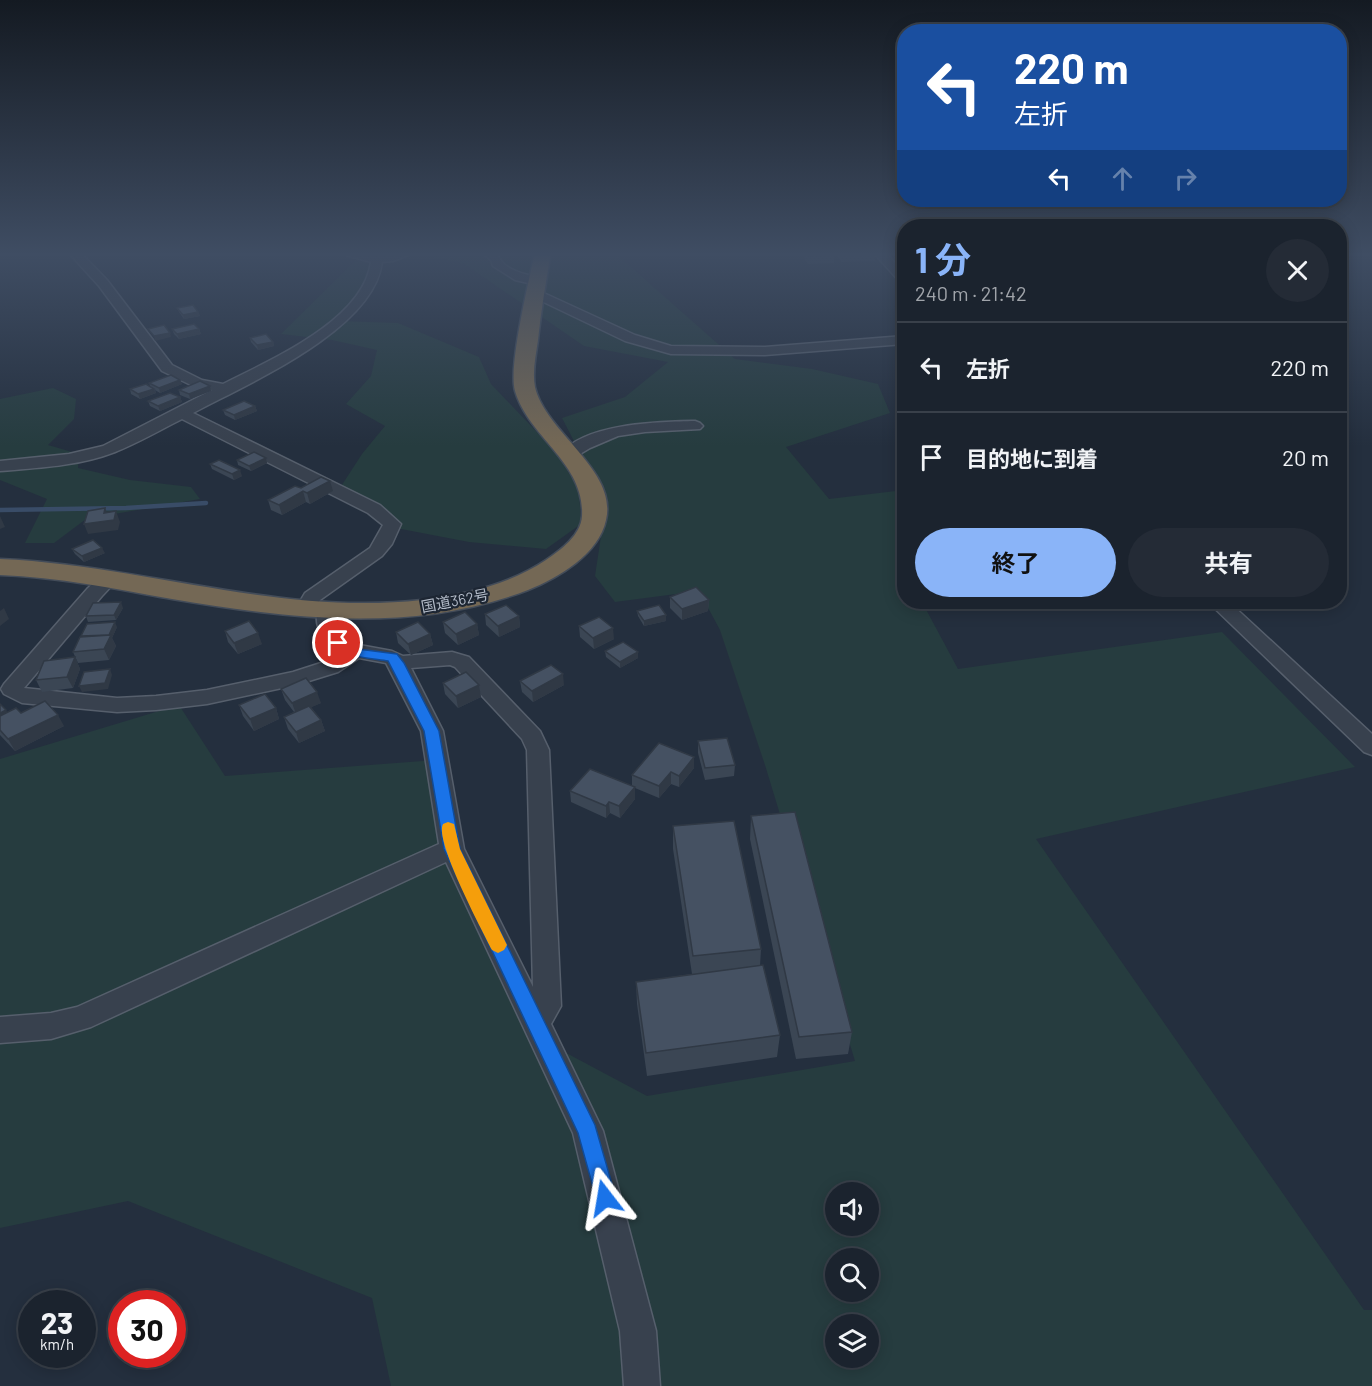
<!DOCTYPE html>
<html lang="ja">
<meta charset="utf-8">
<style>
:root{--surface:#1b232e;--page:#242b36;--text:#f1f3f6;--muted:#a0a4aa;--line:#39404a;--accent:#8ab4f8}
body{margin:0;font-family:Barlow,"Noto Sans JP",sans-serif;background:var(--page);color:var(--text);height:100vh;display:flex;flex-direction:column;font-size:22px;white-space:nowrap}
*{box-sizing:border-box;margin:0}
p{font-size:20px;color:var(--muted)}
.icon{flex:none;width:33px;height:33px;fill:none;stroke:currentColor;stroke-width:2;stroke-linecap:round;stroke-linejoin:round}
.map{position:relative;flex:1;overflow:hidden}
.side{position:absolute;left:897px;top:219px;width:450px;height:390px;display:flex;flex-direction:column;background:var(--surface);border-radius:24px;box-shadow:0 3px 15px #0003,0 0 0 2px var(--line)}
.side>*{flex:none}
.top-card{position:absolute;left:897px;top:24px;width:450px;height:183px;border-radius:24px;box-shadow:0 3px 15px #0003,0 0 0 2px var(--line);background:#1a4fa0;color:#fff;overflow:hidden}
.buttons{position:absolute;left:825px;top:1182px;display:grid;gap:12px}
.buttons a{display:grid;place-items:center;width:54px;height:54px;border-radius:50%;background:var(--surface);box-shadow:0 3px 15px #0003,0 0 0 2px var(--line);font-size:30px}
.speed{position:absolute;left:18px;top:1290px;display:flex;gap:12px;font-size:30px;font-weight:700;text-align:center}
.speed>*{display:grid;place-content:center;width:78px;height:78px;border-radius:50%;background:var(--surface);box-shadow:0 3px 15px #0003,0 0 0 2px var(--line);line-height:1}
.speed small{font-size:15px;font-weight:400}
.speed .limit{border:9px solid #d22;background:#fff;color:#111}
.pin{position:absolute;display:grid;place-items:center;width:51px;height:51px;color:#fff;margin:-26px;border:3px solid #fff;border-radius:50%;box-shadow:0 2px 6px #0007}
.me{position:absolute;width:66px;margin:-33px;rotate:346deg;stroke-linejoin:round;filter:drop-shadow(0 0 4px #0008)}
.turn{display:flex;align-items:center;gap:21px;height:126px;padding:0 18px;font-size:27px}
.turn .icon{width:78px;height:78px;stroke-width:2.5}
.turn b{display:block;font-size:42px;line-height:51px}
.lanes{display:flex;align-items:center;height:57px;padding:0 18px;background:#0003;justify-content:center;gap:30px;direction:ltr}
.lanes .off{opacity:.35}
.round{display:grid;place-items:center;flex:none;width:63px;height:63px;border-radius:32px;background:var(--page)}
.overview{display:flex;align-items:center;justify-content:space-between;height:102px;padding:0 18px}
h1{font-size:36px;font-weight:700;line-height:45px;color:var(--accent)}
.primary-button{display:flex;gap:12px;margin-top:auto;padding:12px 18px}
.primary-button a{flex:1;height:69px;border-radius:36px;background:var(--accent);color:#111;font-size:24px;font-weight:700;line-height:69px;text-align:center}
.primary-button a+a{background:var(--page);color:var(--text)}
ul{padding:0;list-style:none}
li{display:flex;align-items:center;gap:18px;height:90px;padding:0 18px;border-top:2px solid var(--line)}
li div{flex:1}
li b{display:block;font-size:22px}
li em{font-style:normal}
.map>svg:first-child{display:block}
.green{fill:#263c3f;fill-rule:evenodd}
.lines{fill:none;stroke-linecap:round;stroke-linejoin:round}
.stream{stroke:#394c67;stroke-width:4.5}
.minor-casing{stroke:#565f6c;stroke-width:3}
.highway-casing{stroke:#434c59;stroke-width:3}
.minor{fill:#38414e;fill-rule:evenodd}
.highway{fill:#746855;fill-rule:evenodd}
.wall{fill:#3b4654}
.shaded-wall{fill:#303945}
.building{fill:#455162;stroke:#303945;stroke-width:1.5}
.route{fill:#1a73e8;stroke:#114b97;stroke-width:1.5}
.slow{fill:#f59e0b}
.labels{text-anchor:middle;stroke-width:4.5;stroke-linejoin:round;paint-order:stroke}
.street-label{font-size:15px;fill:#b4bcc9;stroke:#1d2633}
</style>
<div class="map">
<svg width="1372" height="1386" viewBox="0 0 1372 1386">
<rect width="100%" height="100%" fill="#242f3e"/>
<!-- green -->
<g class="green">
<path d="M 408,252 L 614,252 L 735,359 L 812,369 L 878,384 L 890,413 L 786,447 L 829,499 L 904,490 L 904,557 L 900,560 L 904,569 L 904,602 L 922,602 L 958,669 L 1222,632 L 1355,767 L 1036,839 L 1364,1310 L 1372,1310 L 1372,1386 L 391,1386 L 372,1298 L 128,1201 L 0,1228 L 0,759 L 179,705 L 225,776 L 436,760 L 442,854 L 525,1031 L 647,1096 L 855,1061 L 765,765 L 720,630 L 699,591 L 615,602 L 595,576 L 606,503 L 562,418 L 625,397 L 668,362 L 584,346 L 463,263 ZM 836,1192 L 868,1192 L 868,1226 L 836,1226 ZM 836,1258 L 868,1258 L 868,1292 L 836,1292 ZM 836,1324 L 868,1324 L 868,1358 L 836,1358 Z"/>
<polygon points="358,258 370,260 374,272 339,321 398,323 479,357 491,384 555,451 579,489 581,524 546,549 469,542 401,529 338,491 362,454 385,426 346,404 371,376 377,350 332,340 281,334"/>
<polygon points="53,388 76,399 74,419 48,445 79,454 78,468 130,480 191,487 200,499 86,519 54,543 25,543 47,499 0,480 0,399"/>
</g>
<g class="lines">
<!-- stream -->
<polyline class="stream" points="0,510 126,508 206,503"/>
<defs>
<g id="minor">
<path d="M 68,252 L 80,252 L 107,280 L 172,365 L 202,380 L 223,384 C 270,360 363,321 371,262 L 335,252 L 388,256 L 399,252 L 416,252 L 393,261 L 382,262 C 374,330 247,384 193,413 L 380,505 L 401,524 L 392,544 L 382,556 L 320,600 L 312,614 L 298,614 L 295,610 L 305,593 L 370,548 L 383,525 L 368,513 L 182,419 C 160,430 138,443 115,452 C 79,466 38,468 0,471 L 0,461 L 69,454 L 103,446 L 212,390 L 193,386 L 162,371 L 99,286 Z"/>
<path d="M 481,252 C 502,252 493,252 504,264 C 514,273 529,275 541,278 L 543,281 L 537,285 L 515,280 L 493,266 L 491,260 Z"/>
<polygon points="873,252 885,252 904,273 904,282 900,282"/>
<polygon points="535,289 635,335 671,346 765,347 904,336 904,344 765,355 671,354 625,341 531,296 529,293"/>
<path d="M 695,421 L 700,423 L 703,426 L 700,429 L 645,432 L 618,436 L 590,448 L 575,457 L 569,459 L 561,454 C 585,423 659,422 695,421 Z"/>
<path d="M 109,573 L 116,575 L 118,579 L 102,596 L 24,688 L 117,698 L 156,696 L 207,690 L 293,672 L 324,662 L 340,652 C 326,644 310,624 320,608 L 334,608 L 341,633 L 354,644 L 392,651 L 403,656 L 452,652 L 469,657 L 540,731 L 549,750 L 561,1006 L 551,1024 L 603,1131 L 656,1331 L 660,1386 L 624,1386 L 620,1331 L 573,1133 L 446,862 L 91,1027 L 51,1039 L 0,1043 L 0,1017 L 51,1013 L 77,1007 L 439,844 L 421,731 L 386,663 L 359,658 L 338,672 L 296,685 L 207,704 L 156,710 L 117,712 L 22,703 L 4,694 L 1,689 L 4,684 L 88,588 L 102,575 ZM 450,665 L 455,667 L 522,739 L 527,750 L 533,987 L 464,849 L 443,731 L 411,668 Z"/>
<polygon points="1208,602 1229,602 1372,734 1372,755 1364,752"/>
</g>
<path id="highway" d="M 535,252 L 551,252 C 546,282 541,311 538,340 C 536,355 532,372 535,387 C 545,432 618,470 606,520 C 599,554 558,578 528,590 C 413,634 291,619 172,599 C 115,589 58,577 0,575 L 0,559 C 142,565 279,616 422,600 C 465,595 510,584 546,560 C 561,550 581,535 582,516 C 585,463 529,438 515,391 C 508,367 529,280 535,252 Z"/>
</defs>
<!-- minor casing -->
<use href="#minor" class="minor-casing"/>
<!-- highway casing -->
<use href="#highway" class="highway-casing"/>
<!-- minor -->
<use href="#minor" class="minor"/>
<!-- highway -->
<use href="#highway" class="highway"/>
</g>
<!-- wall -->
<g class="wall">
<polygon points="804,252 833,252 834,255 834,263 808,264 804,258"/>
<polygon points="838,252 875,252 875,261 841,262 838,257"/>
<polygon points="177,308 198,312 200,316 184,319 179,312"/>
<polygon points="172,329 199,329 201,334 179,339 174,334"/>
<polygon points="250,338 273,342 274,346 258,350 251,342"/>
<polygon points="180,380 182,384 160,393 155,390 156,393 140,399 131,394 130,389 150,386 149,383"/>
<polygon points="179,390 211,391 190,399 180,395"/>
<polygon points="180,397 182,402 160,411 150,406 148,401"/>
<polygon points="255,406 257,411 235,420 225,415 223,410"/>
<polygon points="266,458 267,463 251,471 238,465 237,460"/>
<polygon points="210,464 242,476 234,480 212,469"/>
<polygon points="301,488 333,491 310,504 306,502 282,515 271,510 268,500"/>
<polygon points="72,549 105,553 84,562 75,554"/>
<polygon points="670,597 709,600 708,611 682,620 670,608"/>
<polygon points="1170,602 1203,602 1202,602 1175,607"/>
<polygon points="123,608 116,620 88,622 86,616"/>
<polygon points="637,611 666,615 666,621 644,626 638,616"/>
<polygon points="485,614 519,616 520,627 499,637 486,625"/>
<polygon points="443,622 477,624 479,635 458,645 445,633"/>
<polygon points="579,626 614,639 594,649 580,637"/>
<polygon points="117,627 112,638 116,646 109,660 78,663 73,652"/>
<polygon points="225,631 262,644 238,654 228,642"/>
<polygon points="396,632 430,634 433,645 411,655 398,643"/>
<polygon points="605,651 638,652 638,658 620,668 606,657"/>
<polygon points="75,657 80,669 73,688 42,692 36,680"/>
<polygon points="520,681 564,685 533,702 522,692"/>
<polygon points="443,683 479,685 481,697 458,708 445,694"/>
<polygon points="281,689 321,703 311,707 321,720 325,731 299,743 288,729 284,717 294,712 285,700"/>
<polygon points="0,704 7,713 21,713 64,726 15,751 0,735"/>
<polygon points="239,705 276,708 279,719 254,731 243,716"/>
<polygon points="698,741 735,765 734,776 705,780 698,753"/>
<polygon points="694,757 694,768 679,787 671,784 659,798 635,788 635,799 620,818 610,813 606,818 571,802 570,791 632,786 632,775"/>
<polygon points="751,816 852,1032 848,1054 796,1059 750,839"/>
<polygon points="673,826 761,949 760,966 780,1035 777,1057 647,1076 637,1004 636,982 692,974 673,849"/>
</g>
<!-- shaded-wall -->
<g class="shaded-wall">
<polygon points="198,312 200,316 184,319 183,315"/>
<polygon points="199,329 201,334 179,339 177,334"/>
<polygon points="170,333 171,337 155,341 154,336"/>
<polygon points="273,342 274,346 258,350 257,345"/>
<polygon points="180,380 182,384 160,393 159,388"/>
<polygon points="210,386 211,391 190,399 189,394"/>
<polygon points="154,389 156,393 140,399 138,394"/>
<polygon points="180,397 182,402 160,411 158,406"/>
<polygon points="255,406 257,411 235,420 234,415"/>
<polygon points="266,458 267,463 251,471 249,466"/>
<polygon points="240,470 242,476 234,480 232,474"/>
<polygon points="330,481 333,491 310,504 307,493"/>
<polygon points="303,491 306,502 282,515 279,505"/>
<polygon points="105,508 110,519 116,511 120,522 118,530 88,534 84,524 104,513"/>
<polygon points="0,516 5,527 0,529"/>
<polygon points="102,548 105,553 84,562 82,556"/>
<polygon points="709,600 708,611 682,620 682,609"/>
<polygon points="121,602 123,608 116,620 114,615"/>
<polygon points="1177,602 1203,602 1202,602 1175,607"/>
<polygon points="4,608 9,619 0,626 0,611"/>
<polygon points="666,615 666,621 644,626 644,621"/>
<polygon points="519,616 520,627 499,637 498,626"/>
<polygon points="115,622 117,627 112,638 116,646 109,660 104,649 109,635"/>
<polygon points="477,624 479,635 458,645 456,634"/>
<polygon points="613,628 614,639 594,649 593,638"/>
<polygon points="258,633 262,644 238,654 234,643"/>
<polygon points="430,634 433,645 411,655 408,644"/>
<polygon points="638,652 638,658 620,668 620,662"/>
<polygon points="75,657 80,669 73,688 67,677"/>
<polygon points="110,669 112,675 108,689 82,692 79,686"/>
<polygon points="563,674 564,685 533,702 532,691"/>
<polygon points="479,685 481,697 458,708 456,696"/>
<polygon points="317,692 321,703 296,714 292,703"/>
<polygon points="276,708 279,719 254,731 250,719"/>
<polygon points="6,710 12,721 0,727 0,713"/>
<polygon points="58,715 64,726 15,751 8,739"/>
<polygon points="321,720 325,731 299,743 296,732"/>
<polygon points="694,757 694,768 679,787 679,776"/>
<polygon points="671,772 671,784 659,798 659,786"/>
<polygon points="635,787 635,799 620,818 619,806"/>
<polygon points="609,802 610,813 606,818 606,806"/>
</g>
<!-- building -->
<g class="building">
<polygon points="806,252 833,252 834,255 809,256"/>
<polygon points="841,252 875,252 875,253 842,254"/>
<polygon points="193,305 198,312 183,315 177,308"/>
<polygon points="194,324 199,329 177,334 172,329"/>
<polygon points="164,325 170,333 154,336 148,329"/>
<polygon points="266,334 273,342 257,345 250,338"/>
<polygon points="171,375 180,380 159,388 149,383"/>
<polygon points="200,381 210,386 189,394 179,390"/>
<polygon points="146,384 154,389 138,394 130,389"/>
<polygon points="170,393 180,397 158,406 148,401"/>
<polygon points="244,401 255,406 234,415 223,410"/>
<polygon points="254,452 266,458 249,466 237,460"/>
<polygon points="219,460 240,470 232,474 210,464"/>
<polygon points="321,477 330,481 307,493 303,491 279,505 268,500 295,486 301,488"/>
<polygon points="105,508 104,513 116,511 114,520 84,524 88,511"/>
<polygon points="93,540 102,548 82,556 72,549"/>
<polygon points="696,587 709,600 682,609 670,597"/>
<polygon points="121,602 114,615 86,616 93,603"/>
<polygon points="506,605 519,616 498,626 485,614"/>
<polygon points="659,605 666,615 644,621 637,611"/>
<polygon points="465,612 477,624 456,634 443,622"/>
<polygon points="599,617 613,628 593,638 579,626"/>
<polygon points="249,621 258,633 234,643 225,631"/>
<polygon points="115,622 109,635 81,636 87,624"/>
<polygon points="418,622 430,634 408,644 396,632"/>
<polygon points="111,635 104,649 73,652 80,637"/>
<polygon points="623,642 638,652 620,662 605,651"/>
<polygon points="75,657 67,677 36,680 44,661"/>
<polygon points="551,665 563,674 532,691 520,681"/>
<polygon points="110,669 105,683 79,686 84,672"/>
<polygon points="466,672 479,685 456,696 443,683"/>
<polygon points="306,678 317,692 292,703 281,689"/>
<polygon points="265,694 276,708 250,719 239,705"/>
<polygon points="45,701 58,715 8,739 0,730 0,716 16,708 21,713"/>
<polygon points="0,704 6,710 0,713"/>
<polygon points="309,706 321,720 296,732 284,717"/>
<polygon points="727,738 735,765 705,768 698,741"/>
<polygon points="659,743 694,757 679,776 671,772 659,786 632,775"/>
<polygon points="590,769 635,787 619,806 609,802 606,806 570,791"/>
<polygon points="795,812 852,1032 799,1037 751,816"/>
<polygon points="734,821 761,949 693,956 673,826"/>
<polygon points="763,965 780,1035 646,1053 636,982"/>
</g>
<!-- sky -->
<linearGradient id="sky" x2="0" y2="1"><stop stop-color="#141a22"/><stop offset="0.57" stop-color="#3f4d63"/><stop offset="1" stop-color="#3f4d63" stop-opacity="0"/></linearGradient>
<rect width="1372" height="446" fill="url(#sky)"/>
<!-- route -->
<path class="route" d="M 338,639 L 358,649 L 397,654 L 404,663 L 439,731 L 460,849 L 595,1125 L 616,1198 L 613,1205 L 605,1208 L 598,1205 L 578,1133 L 444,849 L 424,731 L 388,661 C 369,658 346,658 332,643 L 334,640 Z"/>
<!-- slow -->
<path class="slow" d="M 448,822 L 454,824 L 460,849 L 507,945 L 504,950 L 498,953 L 492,950 C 482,930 434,840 443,824 Z"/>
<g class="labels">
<!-- street labels -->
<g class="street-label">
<text transform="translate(455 601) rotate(-11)" y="5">国道362号</text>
</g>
</g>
</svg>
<div class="buttons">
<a><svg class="icon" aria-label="sound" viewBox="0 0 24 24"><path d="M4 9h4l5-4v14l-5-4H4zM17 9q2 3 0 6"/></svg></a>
<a><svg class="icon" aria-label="search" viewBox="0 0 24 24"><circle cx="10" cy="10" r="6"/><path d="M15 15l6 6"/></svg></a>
<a><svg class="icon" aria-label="layers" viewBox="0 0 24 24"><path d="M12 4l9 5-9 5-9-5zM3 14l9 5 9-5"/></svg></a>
</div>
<div class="speed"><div>23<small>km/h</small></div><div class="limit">30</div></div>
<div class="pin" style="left:338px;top:643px;background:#d93025"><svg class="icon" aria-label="arrive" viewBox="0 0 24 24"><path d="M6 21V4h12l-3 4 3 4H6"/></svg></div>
<svg class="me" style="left:605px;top:1198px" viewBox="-20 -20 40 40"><path d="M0-17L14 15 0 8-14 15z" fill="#1a73e8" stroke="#fff" stroke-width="4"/></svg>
<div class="top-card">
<div class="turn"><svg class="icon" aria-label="left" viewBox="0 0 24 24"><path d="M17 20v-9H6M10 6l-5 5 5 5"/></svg><div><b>220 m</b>左折</div></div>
<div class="lanes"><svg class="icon" aria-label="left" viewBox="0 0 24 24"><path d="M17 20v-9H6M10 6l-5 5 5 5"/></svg><svg class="icon off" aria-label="ahead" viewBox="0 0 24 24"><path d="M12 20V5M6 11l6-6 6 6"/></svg><svg class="icon off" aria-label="right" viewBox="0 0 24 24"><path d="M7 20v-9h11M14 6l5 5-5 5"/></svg></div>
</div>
<section class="side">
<div class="overview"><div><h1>1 分</h1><p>240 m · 21:42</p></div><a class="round"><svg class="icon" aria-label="close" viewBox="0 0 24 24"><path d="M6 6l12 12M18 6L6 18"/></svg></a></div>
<ul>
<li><svg class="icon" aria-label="left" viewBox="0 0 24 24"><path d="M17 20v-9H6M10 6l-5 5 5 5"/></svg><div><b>左折</b></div><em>220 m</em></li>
<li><svg class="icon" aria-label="arrive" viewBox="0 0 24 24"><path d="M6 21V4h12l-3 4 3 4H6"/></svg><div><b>目的地に到着</b></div><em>20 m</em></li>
</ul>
<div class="primary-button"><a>終了</a><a>共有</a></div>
</section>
</div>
